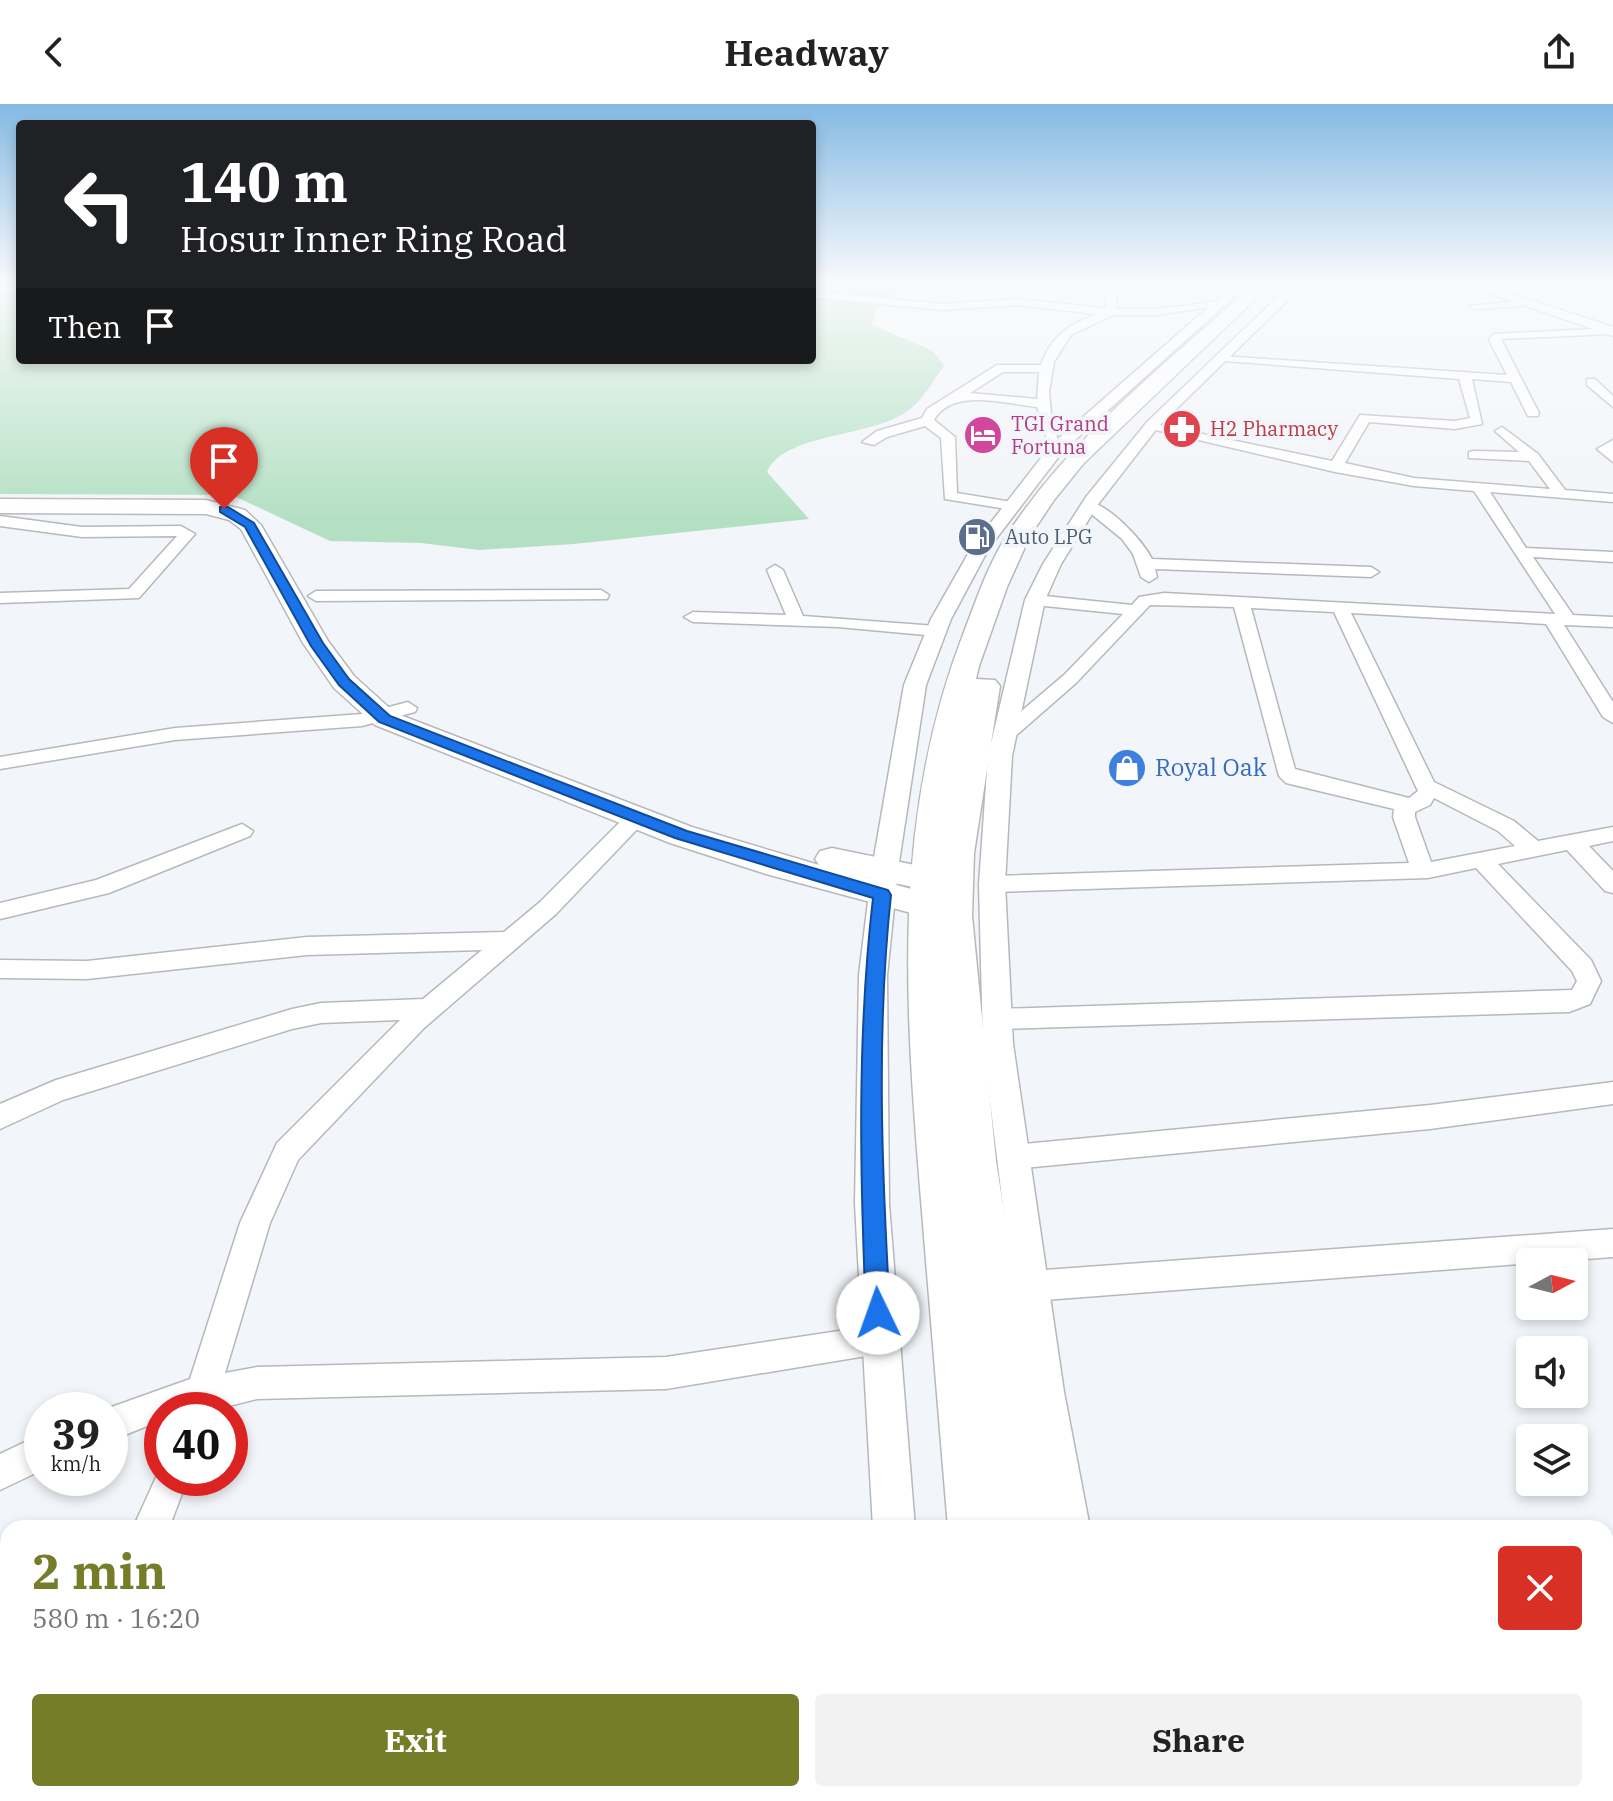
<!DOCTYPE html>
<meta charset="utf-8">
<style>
:root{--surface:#fff;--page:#f2f2f2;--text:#222;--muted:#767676;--accent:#757d29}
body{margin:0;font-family:"IBM Plex Serif",serif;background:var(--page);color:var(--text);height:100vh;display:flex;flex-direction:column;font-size:30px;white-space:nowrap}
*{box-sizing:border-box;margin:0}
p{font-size:26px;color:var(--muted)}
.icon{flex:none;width:44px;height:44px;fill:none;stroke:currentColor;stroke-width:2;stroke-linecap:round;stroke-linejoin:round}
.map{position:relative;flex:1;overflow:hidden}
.panel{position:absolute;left:0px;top:1416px;width:1614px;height:282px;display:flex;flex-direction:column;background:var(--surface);border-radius:24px 24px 0 0;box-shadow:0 4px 12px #0003}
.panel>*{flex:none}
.hud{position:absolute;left:16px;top:16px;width:800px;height:244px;border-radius:8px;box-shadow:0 4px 12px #0003;background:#202124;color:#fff;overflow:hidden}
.needle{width:52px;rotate:83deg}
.controls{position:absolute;left:1516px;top:1144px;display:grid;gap:16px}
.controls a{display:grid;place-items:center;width:72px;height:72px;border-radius:8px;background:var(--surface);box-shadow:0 4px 12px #0003;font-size:40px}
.speed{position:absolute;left:24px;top:1288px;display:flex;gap:16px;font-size:40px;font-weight:700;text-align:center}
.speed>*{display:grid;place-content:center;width:104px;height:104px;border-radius:50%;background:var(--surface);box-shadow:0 4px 12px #0003;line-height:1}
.speed small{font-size:20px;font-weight:400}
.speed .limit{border:12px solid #d22;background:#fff;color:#111}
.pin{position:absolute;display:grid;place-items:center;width:68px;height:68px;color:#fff;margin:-82px -34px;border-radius:50% 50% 50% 0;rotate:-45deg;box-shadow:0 0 8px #0007}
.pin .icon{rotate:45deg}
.me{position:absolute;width:88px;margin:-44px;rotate:357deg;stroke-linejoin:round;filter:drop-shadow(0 0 6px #0008)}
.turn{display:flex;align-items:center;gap:28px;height:168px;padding:0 32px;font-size:36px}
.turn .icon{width:104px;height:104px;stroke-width:2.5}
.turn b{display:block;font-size:56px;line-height:68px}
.then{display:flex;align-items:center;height:76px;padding:0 32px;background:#0003;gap:16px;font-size:30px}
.round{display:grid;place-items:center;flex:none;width:84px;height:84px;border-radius:8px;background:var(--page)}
.overview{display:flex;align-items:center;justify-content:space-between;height:136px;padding:0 32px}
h1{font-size:48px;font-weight:700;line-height:60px;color:var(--accent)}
.action{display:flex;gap:16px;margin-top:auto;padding:16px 32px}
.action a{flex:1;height:92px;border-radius:8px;background:var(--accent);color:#fff;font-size:32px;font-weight:700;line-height:92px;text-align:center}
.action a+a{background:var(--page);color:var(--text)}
header{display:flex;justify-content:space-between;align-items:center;height:104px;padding:0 32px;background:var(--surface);font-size:36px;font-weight:700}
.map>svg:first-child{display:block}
.green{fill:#b3e0c2}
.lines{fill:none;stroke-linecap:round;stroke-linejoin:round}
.minor-casing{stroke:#b6b8bc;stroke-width:3}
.tertiary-casing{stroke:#b6b8bc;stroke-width:3}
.secondary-casing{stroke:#b6b8bc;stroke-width:3}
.primary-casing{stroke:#b6b8bc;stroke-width:3}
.trunk-casing{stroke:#b6b8bc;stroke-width:3}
.minor{fill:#fff;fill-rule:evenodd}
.tertiary{fill:#fff;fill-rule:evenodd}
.secondary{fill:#fff;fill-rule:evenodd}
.primary{fill:#fff;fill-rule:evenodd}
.trunk{fill:#fff;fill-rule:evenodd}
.route{fill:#1a73e8;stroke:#114b97;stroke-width:2}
.labels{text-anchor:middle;stroke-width:8;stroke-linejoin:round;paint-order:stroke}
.far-hotel-label{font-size:20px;fill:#b23c85;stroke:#f2f5f9;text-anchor:start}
.far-health-label{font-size:20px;fill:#be3a42;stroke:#f2f5f9;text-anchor:start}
.far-service-label{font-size:20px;fill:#4e5e75;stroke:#f2f5f9;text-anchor:start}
.shop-label{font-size:24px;fill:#366cbe;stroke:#f2f5f9;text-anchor:start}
</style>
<header><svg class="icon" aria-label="back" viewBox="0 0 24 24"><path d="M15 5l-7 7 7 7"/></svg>Headway<svg class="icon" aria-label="share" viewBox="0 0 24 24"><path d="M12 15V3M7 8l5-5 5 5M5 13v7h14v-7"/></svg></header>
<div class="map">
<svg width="1613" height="1697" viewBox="0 0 1613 1697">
<rect width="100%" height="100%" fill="#f2f5f9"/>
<!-- green -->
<path class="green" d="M 0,180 L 20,180 L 20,256 L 812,256 L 812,180 L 908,180 L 875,208 L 872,221 L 933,247 L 944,262 C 933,276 923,296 909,306 C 873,334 784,328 767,368 L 809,415 L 574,440 L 479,446 L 421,439 L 330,437 L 232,391 L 0,390 Z"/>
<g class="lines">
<defs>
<g id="minor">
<path d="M 1099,180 L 1109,180 L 1116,190 L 1117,205 L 1157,205 L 1222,197 L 1227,200 L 1157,211 L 1113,211 L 1071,231 L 1054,258 L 1049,288 L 1052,319 L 1062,347 L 1050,344 L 1037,303 C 1007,300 952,283 934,316 L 955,333 L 957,389 L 1018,399 L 1018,405 L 1013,406 L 945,395 L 941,334 L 925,322 L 887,333 L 874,341 L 862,338 L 877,327 L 922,314 L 927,305 L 997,261 L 1041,261 C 1051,232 1069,220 1097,210 L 1016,201 L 942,206 L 812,193 L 812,187 L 942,200 L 1016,195 L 1106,204 L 1106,190 ZM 1003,268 L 1039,268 L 1037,295 L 970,289 Z"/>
<polygon points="1565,180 1613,180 1613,184 1490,189 1485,186"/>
<polygon points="1518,197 1522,202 1474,205 1469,202"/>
<path d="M 1613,224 L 1612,230 L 1501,235 L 1539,309 L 1538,312 L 1528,312 L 1511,278 L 1472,275 L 1482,320 L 1455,325 L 1369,318 L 1345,359 L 1414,374 L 1550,385 L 1529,357 L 1469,354 L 1469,348 L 1474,347 L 1519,348 L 1495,327 L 1502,323 L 1538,350 L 1565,386 L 1613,390 L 1613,398 L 1490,388 L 1526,444 L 1613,448 L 1613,458 L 1533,453 L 1573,511 L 1613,513 L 1613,523 L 1564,521 L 1613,598 L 1613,619 L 1603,613 L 1546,520 L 1351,509 L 1434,678 L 1514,717 L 1538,737 L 1613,723 L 1613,737 L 1589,742 L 1613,767 L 1613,789 L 1605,787 L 1567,746 L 1498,760 L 1591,856 L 1601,877 L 1590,900 L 1569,908 L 998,925 L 989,922 L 985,915 L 989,908 L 998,905 L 1572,886 L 1577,877 L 1572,867 L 1476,764 L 1428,774 L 992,788 L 981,780 L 992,772 L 1409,759 L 1393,713 L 1394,705 L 1286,679 L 1279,672 L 1234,503 L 1150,501 L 1076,579 L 1011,636 L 997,636 L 994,632 L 997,628 L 1064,571 L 1123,510 L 1035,501 L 1027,496 L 1035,491 L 1132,501 L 1139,493 L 1164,489 L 1555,510 L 1474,387 L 1414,382 L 1335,368 L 1143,323 L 1150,319 L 1332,357 L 1360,311 L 1455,317 L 1470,314 L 1459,275 L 1225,257 L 1221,256 L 1221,252 L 1507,271 L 1489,236 L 1493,230 ZM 1251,504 L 1334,508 L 1418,687 L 1409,694 L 1295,665 ZM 1434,694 L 1498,727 L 1515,742 L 1431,758 L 1415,713 L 1415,708 L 1430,701 Z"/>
<polygon points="1587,275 1595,275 1613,292 1613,303 1587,281"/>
<polygon points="1613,336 1613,358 1597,345"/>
<path d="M 1084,398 C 1105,395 1143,437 1152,455 L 1371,463 L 1379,468 L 1371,473 L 1155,465 L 1157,473 L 1149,478 L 1141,473 L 1133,450 L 1122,435 L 1084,404 Z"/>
<polygon points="0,412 82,423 181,422 195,430 139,494 0,499 0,489 129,485 177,432 82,433 0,422"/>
<polygon points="775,461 783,466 803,512 936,522 945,527 936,532 838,523 693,518 684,513 693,508 786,511 767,466"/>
<polygon points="601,486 609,491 607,495 316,497 308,492 316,487"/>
<polygon points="408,598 417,604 415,608 362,622 175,636 0,665 0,653 175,624 362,610"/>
<polygon points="637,706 648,713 644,718 556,810 424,924 298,1056 270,1119 225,1269 257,1263 666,1253 879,1221 890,1226 895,1237 890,1248 666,1285 257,1295 213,1306 162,1306 162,1316 110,1337 110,1306 103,1306 190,1275 240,1119 277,1039 400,916 321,919 292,925 63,996 0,1025 0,1000 56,976 292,905 321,899 423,895 482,846 307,851 87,875 0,874 0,856 87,857 307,833 504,828 540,798 630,708"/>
<polygon points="242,720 253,727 250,732 109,789 0,815 0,799 96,776"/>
<polygon points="1613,978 1613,1000 1430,1025 1013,1065 1003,1062 999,1053 1003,1044 1013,1041 1430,1001"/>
<polygon points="1613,1125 1613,1153 1031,1197 1020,1192 1016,1182 1020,1172 1031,1167"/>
<polygon points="42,1330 42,1366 0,1386 0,1350"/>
<polygon points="162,1360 162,1374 188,1374 169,1424 133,1424"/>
</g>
<g id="tertiary">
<polygon points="1235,180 1248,180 1063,347 989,444 951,515 926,581 898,765 887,871 889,1100 915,1424 873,1424 855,1100 859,871 872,765 904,581 931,515 972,443 1051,341"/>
<polygon points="1291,180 1304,180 1158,323 1099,399 1061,460 1045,496 1012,652 1005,780 1013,940 1064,1288 1090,1424 1048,1424 1026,1288 983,940 979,780 988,652 1025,496 1043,460 1086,393 1148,317"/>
<rect x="890" y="1690" width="48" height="7"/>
<polygon points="1093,1690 1141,1690 1142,1697 1094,1697"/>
</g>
<polygon id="secondary" points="1463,180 1483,180 1613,223 1613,232"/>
<polygon id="primary" points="0,395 206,396 245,406 261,421 328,537 354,572 395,609 692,723 819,761 815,755 820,747 832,744 939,766 944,774 939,782 927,786 866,773 938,792 943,801 938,810 926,813 766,770 670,739 375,621 334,584 303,539 241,425 229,416 206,410 0,409"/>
<g id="trunk">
<path d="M 1254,180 L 1271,180 L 1083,360 L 1054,396 L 1030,432 L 1007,483 L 979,562 L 976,575 L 995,576 L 1000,582 L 974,749 L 972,812 L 996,1057 L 1054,1424 L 948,1424 C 939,1315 930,1205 921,1096 C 905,899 891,716 964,528 C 977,494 989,458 1009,428 C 1073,331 1168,258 1254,180 Z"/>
<polygon points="971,1690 1093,1690 1094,1697 972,1697"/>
</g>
</defs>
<!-- minor casing -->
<use href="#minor" class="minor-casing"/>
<!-- tertiary casing -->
<use href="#tertiary" class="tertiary-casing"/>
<!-- secondary casing -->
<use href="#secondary" class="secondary-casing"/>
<!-- primary casing -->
<use href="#primary" class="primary-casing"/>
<!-- trunk casing -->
<use href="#trunk" class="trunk-casing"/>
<!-- minor -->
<use href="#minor" class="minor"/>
<!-- tertiary -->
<use href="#tertiary" class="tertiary"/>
<!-- secondary -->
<use href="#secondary" class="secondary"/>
<!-- primary -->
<use href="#primary" class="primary"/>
<!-- trunk -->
<use href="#trunk" class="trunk"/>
</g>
<!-- sky -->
<linearGradient id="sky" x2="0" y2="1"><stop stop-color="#84b9e3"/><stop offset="0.43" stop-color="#f9fafc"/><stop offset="1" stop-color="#f9fafc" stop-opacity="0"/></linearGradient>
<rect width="1613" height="417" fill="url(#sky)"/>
<!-- route -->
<path class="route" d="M 220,403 L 228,403 L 254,419 L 323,539 L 349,575 L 390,612 L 687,727 L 888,786 L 891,791 C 876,929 882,1070 890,1209 L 886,1217 L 878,1221 L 869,1217 L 866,1209 C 860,1071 857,932 873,794 L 675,734 L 379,618 L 339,581 L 311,542 L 245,423 L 220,408 Z"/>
<!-- icons -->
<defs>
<symbol id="pharmacy-disc" viewBox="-11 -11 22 22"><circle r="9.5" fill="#e0444e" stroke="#f2f5f9"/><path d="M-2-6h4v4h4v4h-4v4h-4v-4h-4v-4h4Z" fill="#fff"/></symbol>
<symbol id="hotel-disc" viewBox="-11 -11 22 22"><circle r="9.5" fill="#d1479c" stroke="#f2f5f9"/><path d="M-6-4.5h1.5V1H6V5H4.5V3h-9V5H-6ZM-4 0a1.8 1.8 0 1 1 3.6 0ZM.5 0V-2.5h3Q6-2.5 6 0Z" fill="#fff"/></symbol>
<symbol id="fuel-disc" viewBox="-11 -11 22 22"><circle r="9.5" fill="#5c6f8a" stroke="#f2f5f9"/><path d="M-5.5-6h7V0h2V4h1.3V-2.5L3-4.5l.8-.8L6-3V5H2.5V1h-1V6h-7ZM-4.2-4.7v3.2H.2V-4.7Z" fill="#fff"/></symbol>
<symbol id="shop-disc" viewBox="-11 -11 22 22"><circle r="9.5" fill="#3f7fe0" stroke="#f2f5f9"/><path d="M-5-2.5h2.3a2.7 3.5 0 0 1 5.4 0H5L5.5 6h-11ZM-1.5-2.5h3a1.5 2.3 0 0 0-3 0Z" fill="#fff"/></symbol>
</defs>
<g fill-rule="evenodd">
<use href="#pharmacy-disc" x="1160" y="303" width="44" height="44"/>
<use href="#hotel-disc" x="961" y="309" width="44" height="44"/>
<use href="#fuel-disc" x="955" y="411" width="44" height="44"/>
<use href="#shop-disc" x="1105" y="642" width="44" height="44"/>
</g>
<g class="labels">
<!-- far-hotel labels -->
<g class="far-hotel-label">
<text x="1011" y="327">TGI Grand<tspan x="1011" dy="23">Fortuna</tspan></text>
</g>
<!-- far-health labels -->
<g class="far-health-label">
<text x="1210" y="332">H2 Pharmacy</text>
</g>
<!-- far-service labels -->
<g class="far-service-label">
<text x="1005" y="440">Auto LPG</text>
</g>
<!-- shop labels -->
<g class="shop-label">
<text x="1155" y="672">Royal Oak</text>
</g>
</g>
</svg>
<div class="controls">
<a><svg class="needle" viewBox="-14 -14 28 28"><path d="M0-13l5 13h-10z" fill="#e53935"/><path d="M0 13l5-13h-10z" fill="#767676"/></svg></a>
<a><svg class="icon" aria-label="sound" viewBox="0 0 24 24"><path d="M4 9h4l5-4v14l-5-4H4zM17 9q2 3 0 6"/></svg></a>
<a><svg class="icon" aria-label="layers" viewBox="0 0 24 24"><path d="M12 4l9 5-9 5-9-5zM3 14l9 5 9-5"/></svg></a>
</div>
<div class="speed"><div>39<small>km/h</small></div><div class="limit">40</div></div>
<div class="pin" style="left:224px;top:405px;background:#d93025"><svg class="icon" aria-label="arrive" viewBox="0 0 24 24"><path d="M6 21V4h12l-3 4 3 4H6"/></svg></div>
<svg class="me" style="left:878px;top:1209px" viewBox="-20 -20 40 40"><circle r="19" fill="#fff"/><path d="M0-13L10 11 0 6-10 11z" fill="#1a73e8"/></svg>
<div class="hud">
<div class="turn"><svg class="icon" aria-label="left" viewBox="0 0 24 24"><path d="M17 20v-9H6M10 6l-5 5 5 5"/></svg><div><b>140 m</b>Hosur Inner Ring Road</div></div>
<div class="then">Then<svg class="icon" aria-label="arrive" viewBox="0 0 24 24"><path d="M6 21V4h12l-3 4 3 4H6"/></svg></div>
</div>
<section class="panel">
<div class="overview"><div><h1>2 min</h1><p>580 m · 16:20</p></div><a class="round" style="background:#d93025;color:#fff"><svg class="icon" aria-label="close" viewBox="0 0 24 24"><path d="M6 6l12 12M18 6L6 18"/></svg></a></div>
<div class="action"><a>Exit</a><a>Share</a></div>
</section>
</div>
